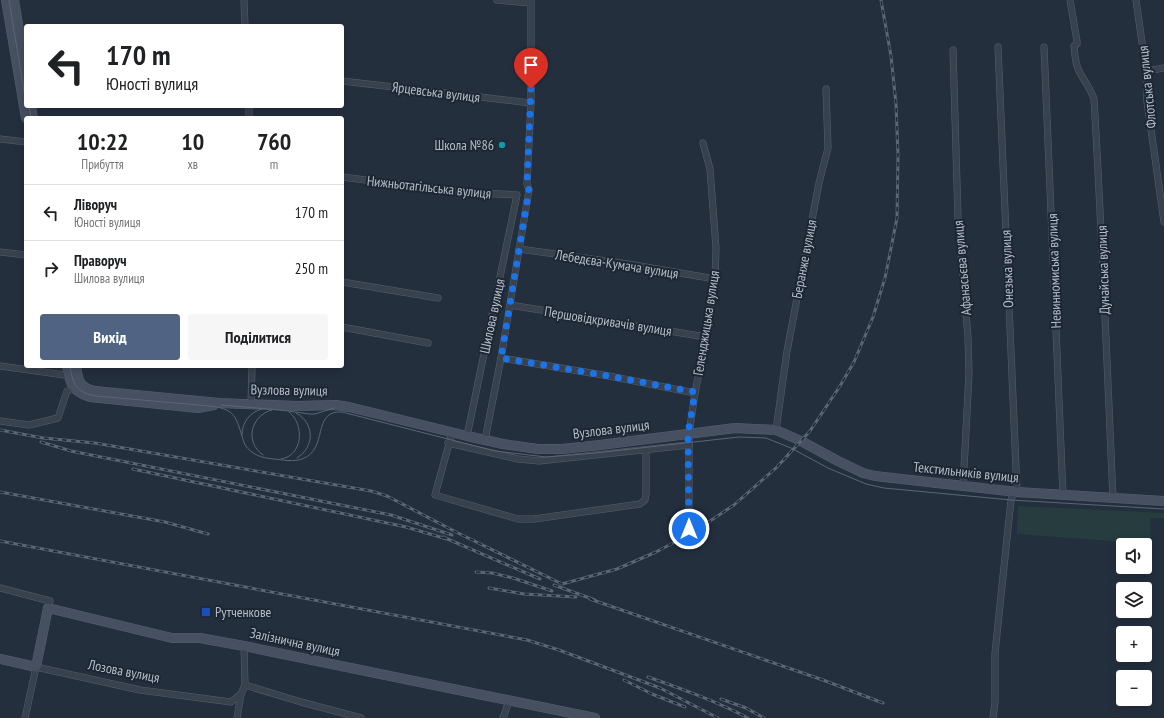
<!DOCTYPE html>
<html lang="uk">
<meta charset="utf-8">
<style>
:root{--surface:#fff;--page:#f6f6f6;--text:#202124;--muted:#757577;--line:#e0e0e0;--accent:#506383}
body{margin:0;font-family:"PT Sans Narrow",sans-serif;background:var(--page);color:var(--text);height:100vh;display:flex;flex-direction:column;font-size:15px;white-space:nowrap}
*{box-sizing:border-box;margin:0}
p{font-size:13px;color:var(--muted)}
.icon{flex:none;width:22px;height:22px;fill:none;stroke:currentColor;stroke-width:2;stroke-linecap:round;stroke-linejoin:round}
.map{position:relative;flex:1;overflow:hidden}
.sheet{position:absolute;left:24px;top:116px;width:320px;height:252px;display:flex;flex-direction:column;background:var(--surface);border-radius:4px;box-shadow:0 2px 10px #0003}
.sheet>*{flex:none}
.hud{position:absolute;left:24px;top:24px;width:320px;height:84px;border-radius:4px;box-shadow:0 2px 10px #0003;background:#fff;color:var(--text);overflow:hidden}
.buttons{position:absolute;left:1116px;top:538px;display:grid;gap:8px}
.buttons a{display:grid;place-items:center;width:36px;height:36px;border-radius:4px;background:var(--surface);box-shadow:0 2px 10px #0003;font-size:20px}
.pin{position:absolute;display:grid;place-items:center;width:34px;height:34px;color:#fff;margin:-41px -17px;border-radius:50% 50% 50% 0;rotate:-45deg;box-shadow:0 0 4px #0007}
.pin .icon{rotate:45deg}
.me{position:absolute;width:44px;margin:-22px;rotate:0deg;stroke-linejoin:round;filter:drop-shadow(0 0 3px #0008)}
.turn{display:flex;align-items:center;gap:14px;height:84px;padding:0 16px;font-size:18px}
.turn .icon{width:52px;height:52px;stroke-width:2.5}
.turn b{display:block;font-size:28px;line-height:34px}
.eta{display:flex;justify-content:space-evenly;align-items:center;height:68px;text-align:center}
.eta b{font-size:24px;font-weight:800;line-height:28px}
.action{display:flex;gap:8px;margin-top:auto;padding:8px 16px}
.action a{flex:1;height:46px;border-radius:4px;background:var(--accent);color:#fff;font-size:16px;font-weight:800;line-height:46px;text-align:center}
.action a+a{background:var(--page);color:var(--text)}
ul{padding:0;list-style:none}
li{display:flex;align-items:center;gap:12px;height:56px;padding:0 16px;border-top:1px solid var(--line)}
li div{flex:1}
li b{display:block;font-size:15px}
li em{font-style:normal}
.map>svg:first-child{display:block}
.green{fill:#263c3f}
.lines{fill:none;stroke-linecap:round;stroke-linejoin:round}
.street-casing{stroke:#565f6c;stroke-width:7}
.secondary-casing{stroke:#565f6c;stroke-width:10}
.street{stroke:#38414e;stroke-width:6}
.secondary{stroke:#465061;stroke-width:9}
.tram{stroke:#5a6575;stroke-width:1}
.rail-casing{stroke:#5a6575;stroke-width:3}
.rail{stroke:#1d2633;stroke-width:1.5;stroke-dasharray:4.5;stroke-linecap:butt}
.route{stroke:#1a73e8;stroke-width:7;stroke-dasharray:0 12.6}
.culture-dot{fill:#0f9aa8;stroke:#1d2633;stroke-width:1.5}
.transit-dot{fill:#1a4fb4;stroke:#1d2633;stroke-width:1.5}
.labels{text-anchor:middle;stroke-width:4;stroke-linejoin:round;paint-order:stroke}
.street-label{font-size:14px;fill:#b4bcc9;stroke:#1d2633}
.poi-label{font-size:14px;fill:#b4bcc9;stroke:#1d2633;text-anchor:end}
</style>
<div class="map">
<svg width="1164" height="718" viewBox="0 0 1164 718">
<rect width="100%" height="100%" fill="#242f3e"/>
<!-- green -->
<polygon class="green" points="1018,506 1164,513 1164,518 1150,518 1151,544 1017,534"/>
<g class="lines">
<defs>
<g id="street">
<polyline points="244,0 245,26"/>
<polyline points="497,0 530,3"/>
<path d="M 1070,0 L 1077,41 L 1077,44 L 1074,46 C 1075,55 1075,64 1079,71 C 1084,81 1091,89 1094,99 C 1102,232 1107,365 1113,498"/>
<polyline points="1136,0 1146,71 1147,101 1164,222"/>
<polyline points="1044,47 1063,495"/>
<polyline points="953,50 958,218 968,337 969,374 963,487"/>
<polyline points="1146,71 1164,68"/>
<polyline points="342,81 531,103"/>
<polyline points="249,106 249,118"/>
<polyline points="0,139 26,142"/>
<polyline points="342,177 461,192 517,195 467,436"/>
<polyline points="519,249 628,264 715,279"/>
<polyline points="0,252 26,255"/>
<polyline points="342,282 438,298"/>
<polyline points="510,305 706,337"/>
<polyline points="342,327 428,343"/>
<polyline points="501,358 609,376 695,393"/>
<polyline points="0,366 72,376"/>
<polyline points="251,404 252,366"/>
<polyline points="0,421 29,425 58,418 67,391 74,389 78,390"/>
<polyline points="776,430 787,351 819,183 828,148 826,89"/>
<polyline points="452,433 435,495 518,519 534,519 640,504 645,500 646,494 646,450"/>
<polyline points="485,440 501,358 529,190 527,184 531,103 531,0"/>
<polyline points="448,443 518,459 539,461 689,445"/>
<polyline points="689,529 689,434 695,393 706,337 715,279 716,248 710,169 703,143"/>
<polyline points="0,588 50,601 48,608"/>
<polyline points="245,685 301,702 361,718"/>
<polyline points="25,718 36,667 140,690 231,702 241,694"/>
<polyline points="237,718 241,694 245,685 244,646"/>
<polyline points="503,718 509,701"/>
<polyline points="993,718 995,702 995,653 1011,500 1012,496 1017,492 998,47"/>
</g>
<g id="secondary">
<polyline points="6,0 26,118"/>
<polyline points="14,0 26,73"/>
<polyline points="31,106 33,118"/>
<path d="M 67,366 C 70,383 71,391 90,397 L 198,408 L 214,405"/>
<path d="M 76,366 C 78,381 79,387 95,391 L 219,403 L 297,406 L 336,405 L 349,407 L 467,436 L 503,444 L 538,449 L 562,449 L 600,445 L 735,428 L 776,430 L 801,441 L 838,461 L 863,473 L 875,476 L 1017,492 L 1164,501"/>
<polyline points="0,659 36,667 48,608 172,638 200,638 244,646 595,718"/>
</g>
</defs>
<!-- street casing -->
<use href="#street" class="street-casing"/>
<!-- secondary casing -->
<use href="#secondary" class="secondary-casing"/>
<!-- street -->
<use href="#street" class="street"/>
<!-- secondary -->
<use href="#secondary" class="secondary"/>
<!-- tram -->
<g class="tram">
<polyline points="9,0 26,103"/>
<polyline points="29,106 31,118"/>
<path d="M 70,366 C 73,385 76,392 96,396 L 210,406 C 239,409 236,421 245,445 C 252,455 262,458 274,459 C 283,460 293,462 302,459 C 329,450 311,410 342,412 L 495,451 L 546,457 L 595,453 L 739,437 L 766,438 L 791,448 L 828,468 L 866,484 L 884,488 L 1011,500 L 1164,509"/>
<polyline points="221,405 280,410 310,414 315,414 334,408"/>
<path d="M 296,413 C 315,423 315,447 297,458"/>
<path d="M 242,435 C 242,422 250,412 262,409"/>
<path d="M 263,455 C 244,442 251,415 272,410"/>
<path d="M 281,459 C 303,456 305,424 289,412"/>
</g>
<defs>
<g id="rail">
<polyline points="0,430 43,438 95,443 371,491 387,496 458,533 562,584 617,569 656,552 692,533 734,505 777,467 810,431 840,386 854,362 873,317 885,278 897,218 898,156 896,104 891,56 881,0"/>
<polyline points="41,442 71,451 391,515 452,535"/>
<polyline points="133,469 406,527 447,539"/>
<polyline points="0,492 165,522 208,534"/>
<polyline points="443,537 540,579"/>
<polyline points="0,541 527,640 559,650 660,688 718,718"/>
<polyline points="476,572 492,573 513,578 552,591"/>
<polyline points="554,585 595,600"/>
<polyline points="489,588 524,594 576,597"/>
<polyline points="590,599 823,680 883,703"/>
<path d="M 648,677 C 682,689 716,701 748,718"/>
<polyline points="624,680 652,694 685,707"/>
<polyline points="721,699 746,708 764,718"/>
</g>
</defs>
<!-- rail casing -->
<use href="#rail" class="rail-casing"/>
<!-- rail -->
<use href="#rail" class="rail"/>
</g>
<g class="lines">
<!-- route -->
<polyline class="route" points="531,89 527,184 529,190 501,358 609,376 695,392 688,434 689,529"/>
</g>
<!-- markers -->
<circle class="culture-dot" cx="502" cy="145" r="4"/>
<rect class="transit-dot" x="201" y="607" width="10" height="10" rx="2"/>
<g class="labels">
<!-- street labels -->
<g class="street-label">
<text transform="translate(1147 87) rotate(-96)" y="5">Флотська вулиця</text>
<text transform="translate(436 92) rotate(7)" y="5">Ярцевська вулиця</text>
<text transform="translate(429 187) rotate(6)" y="5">Нижньотагільська вулиця</text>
<text transform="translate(804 259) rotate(-79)" y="5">Беранже вулиця</text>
<text transform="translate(617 264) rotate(9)" y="5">Лебедєва-Кумача вулиця</text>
<text transform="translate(962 268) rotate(-95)" y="5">Афанасьєва вулиця</text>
<text transform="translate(1007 269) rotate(-92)" y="5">Онезька вулиця</text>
<text transform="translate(1103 270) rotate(-92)" y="5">Дунайська вулиця</text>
<text transform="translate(1054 271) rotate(-92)" y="5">Невинномиська вулиця</text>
<text transform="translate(492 316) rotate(-78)" y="5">Шилова вулиця</text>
<text transform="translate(608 321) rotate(9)" y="5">Першовідкривачів вулиця</text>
<text transform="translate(706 323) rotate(-81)" y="5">Геленджицька вулиця</text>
<text transform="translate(289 390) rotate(1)" y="5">Вузлова вулиця</text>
<text transform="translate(611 429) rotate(-7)" y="5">Вузлова вулиця</text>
<text transform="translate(966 472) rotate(6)" y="5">Текстильників вулиця</text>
<text transform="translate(295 642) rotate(12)" y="5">Залізнична вулиця</text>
<text transform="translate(124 671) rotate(11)" y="5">Лозова вулиця</text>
</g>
<!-- poi labels -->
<g class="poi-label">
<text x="494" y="150">Школа №86</text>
<text x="215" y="617" text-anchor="start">Рутченкове</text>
</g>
</g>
</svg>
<div class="buttons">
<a><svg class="icon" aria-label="sound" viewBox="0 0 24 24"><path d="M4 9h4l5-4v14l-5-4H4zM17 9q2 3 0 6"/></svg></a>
<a><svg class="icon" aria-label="layers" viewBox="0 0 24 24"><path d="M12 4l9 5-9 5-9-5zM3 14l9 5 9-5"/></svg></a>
<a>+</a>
<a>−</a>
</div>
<div class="pin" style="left:531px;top:89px;background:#d93025"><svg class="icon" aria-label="arrive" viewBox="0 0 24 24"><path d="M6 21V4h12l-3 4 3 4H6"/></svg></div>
<svg class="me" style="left:689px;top:529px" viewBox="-20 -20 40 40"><circle r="17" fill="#1a73e8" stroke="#fff" stroke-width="3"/><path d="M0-11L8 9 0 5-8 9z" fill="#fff"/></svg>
<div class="hud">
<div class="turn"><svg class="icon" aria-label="left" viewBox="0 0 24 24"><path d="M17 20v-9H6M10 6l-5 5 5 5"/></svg><div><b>170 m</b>Юності вулиця</div></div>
</div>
<section class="sheet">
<div class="eta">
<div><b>10:22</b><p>Прибуття</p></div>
<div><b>10</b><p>хв</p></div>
<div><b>760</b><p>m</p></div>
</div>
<ul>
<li><svg class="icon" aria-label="left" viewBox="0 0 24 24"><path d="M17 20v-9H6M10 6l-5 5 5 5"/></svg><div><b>Ліворуч</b><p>Юності вулиця</p></div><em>170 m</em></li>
<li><svg class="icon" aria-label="right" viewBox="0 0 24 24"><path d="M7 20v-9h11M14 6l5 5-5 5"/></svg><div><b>Праворуч</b><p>Шилова вулиця</p></div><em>250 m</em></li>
</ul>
<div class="action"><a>Вихід</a><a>Поділитися</a></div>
</section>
</div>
